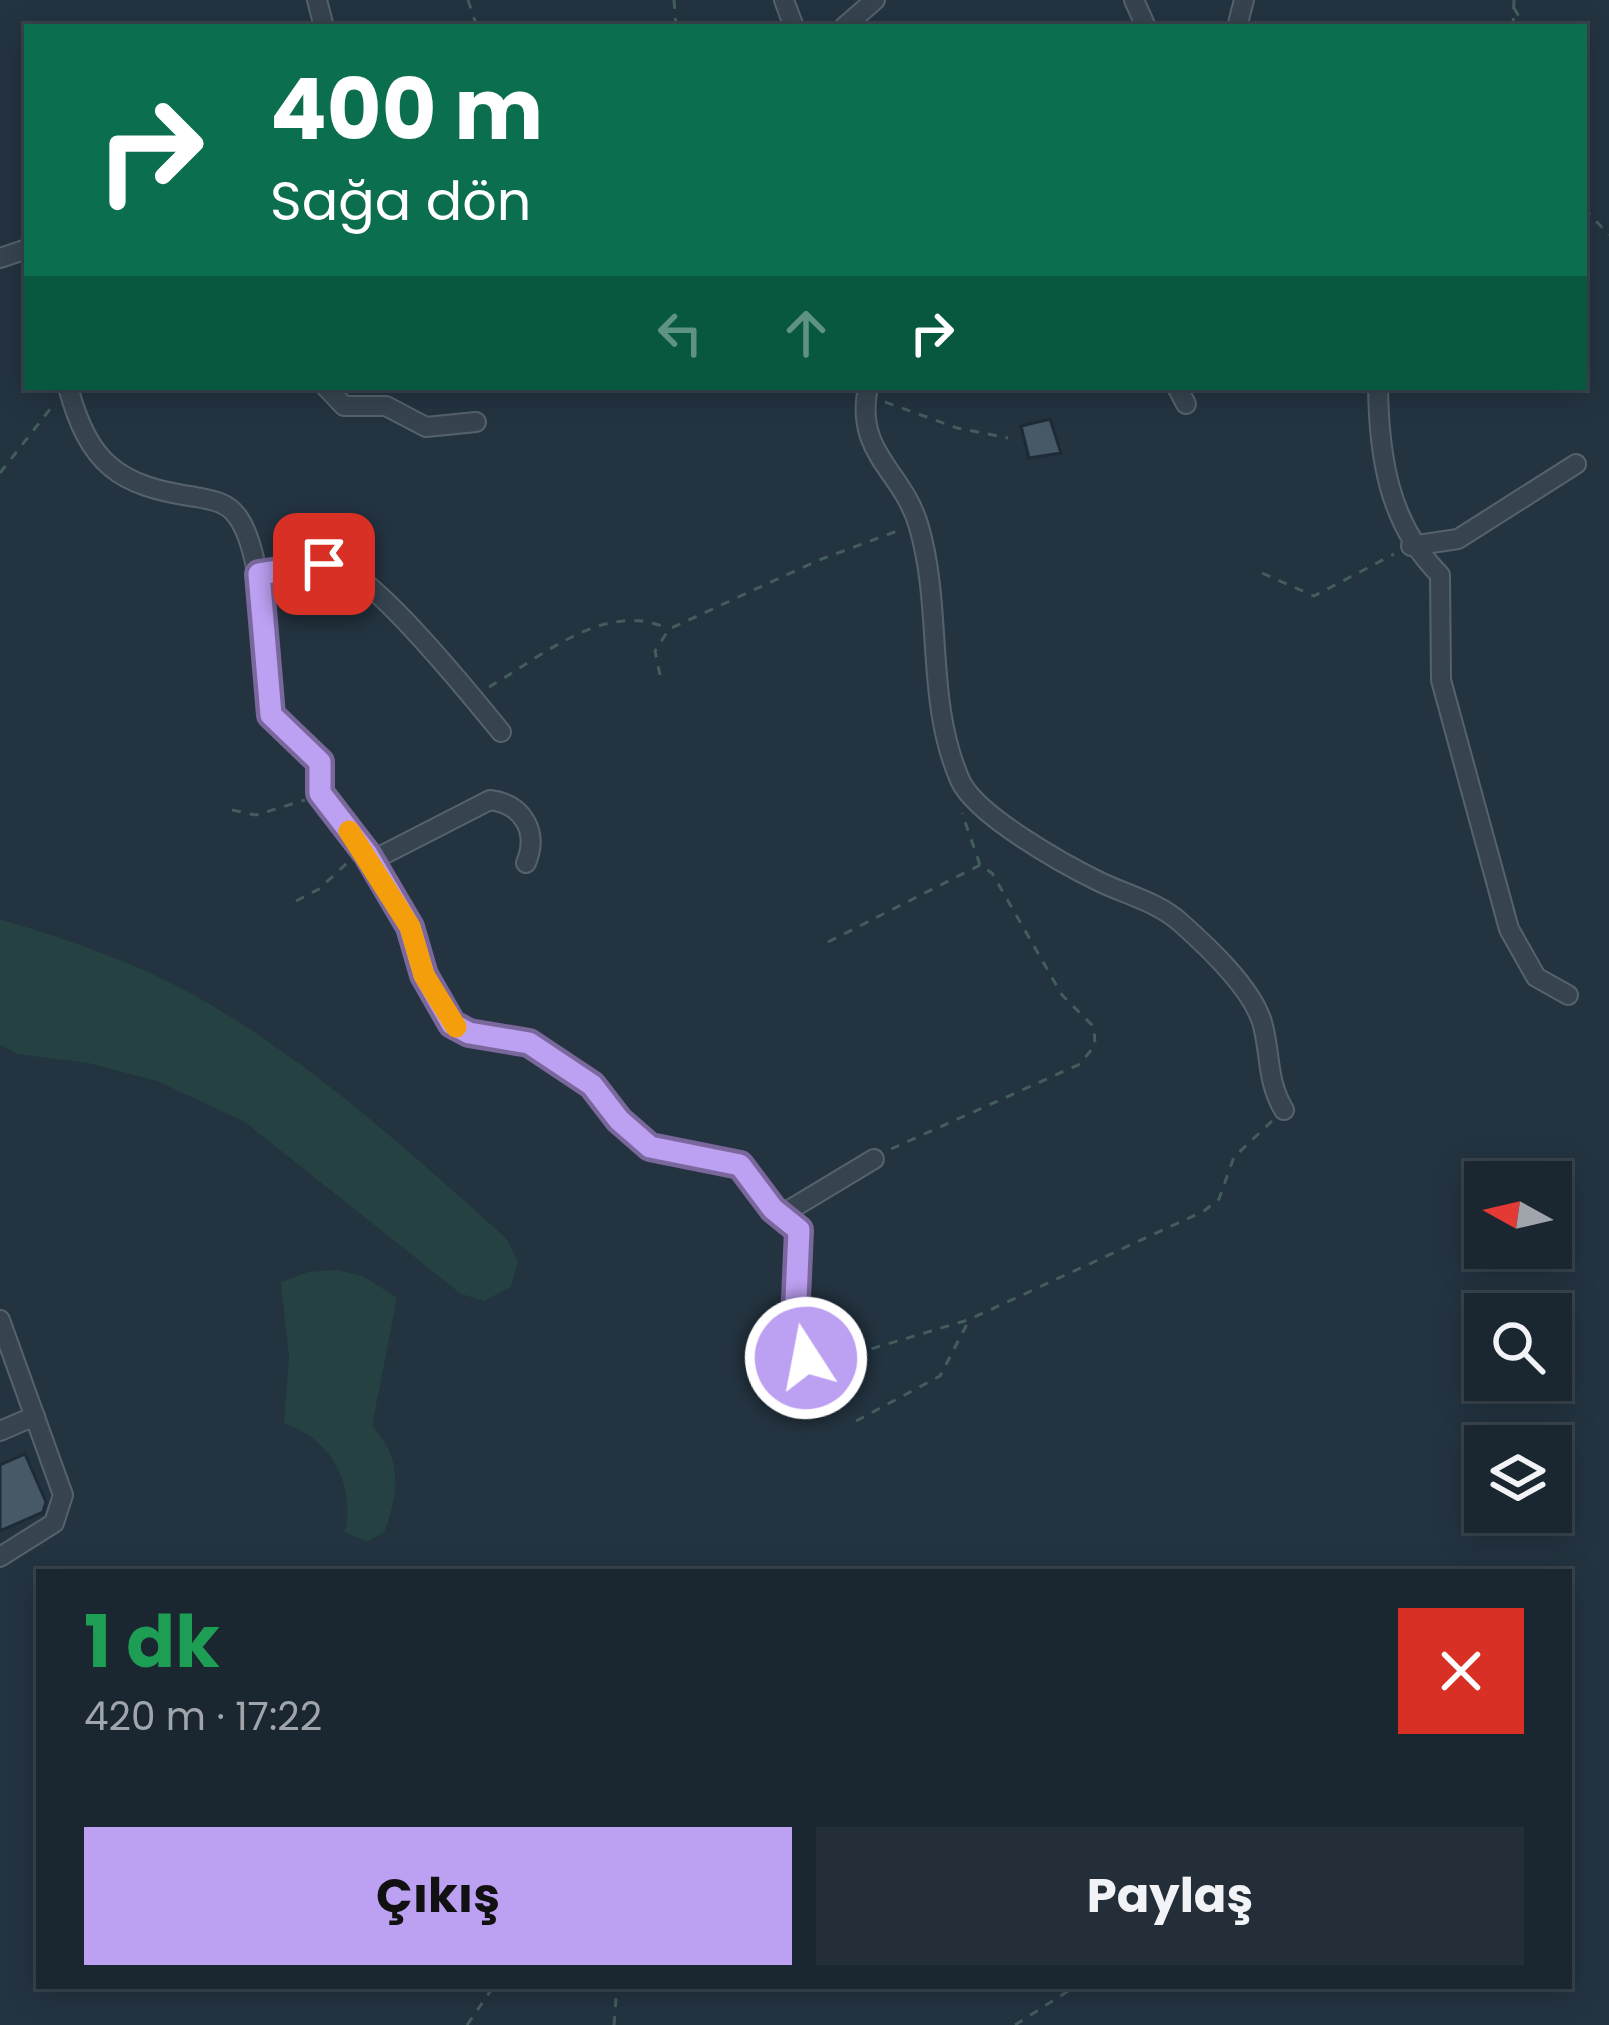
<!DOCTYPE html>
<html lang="tr">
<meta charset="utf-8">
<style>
:root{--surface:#1a2630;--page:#232e38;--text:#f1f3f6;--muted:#9fa5ab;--line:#38434c;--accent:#bca0f2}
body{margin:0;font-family:Poppins,sans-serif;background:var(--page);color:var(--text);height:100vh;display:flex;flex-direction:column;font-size:45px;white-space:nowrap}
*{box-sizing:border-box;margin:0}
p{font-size:39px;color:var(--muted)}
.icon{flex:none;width:66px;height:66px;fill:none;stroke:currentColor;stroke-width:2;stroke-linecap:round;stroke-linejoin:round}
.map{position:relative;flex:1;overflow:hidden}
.details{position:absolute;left:36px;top:1569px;width:1536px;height:420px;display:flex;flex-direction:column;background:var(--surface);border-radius:0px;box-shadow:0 6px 30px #0003,0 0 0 3px var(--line)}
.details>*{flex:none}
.hud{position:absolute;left:24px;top:24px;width:1563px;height:366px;border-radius:0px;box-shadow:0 6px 30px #0003,0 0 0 3px var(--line);background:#0b6e4f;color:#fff;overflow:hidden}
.needle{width:78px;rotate:278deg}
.buttons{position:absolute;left:1464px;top:1161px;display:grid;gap:24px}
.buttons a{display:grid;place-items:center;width:108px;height:108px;border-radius:0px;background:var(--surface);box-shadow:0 6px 30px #0003,0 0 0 3px var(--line);font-size:60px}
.pin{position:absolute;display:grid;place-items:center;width:102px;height:102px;color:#fff;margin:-51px;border-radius:24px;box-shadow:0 6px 18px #0006}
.me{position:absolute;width:132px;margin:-66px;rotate:349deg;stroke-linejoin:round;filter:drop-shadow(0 0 9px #0008)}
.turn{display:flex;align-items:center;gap:42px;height:252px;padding:0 48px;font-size:54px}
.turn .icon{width:156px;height:156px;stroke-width:2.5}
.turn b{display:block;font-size:84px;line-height:102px}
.lanes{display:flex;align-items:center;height:114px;padding:0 48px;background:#0003;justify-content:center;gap:60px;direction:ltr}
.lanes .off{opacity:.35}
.round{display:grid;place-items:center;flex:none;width:126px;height:126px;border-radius:0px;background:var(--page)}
.summary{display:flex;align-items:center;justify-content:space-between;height:204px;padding:0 48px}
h1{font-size:72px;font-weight:700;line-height:90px;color:#1e9e55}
.cta{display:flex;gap:24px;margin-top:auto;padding:24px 48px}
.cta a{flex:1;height:138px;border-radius:0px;background:var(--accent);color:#111;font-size:48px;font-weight:700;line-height:138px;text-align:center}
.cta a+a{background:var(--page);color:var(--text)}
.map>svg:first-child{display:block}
.green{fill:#254141}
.building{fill:#475967;stroke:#1e2b37;stroke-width:3}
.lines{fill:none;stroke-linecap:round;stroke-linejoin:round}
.minor-casing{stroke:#55626e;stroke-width:22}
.path{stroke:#435d5d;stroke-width:3;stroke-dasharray:9 9;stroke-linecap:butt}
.minor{stroke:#374450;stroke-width:18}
.route-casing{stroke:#7a689d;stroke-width:30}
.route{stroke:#bca0f2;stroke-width:21}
.slow{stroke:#f59e0b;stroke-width:21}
</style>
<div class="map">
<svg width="1609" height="2025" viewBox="0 0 1609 2025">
<rect width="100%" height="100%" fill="#233340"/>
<!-- green -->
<g class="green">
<path d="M 0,919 C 56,936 111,954 163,979 C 290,1042 401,1144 506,1238 L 518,1262 L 511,1287 L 484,1301 L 461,1294 L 245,1122 L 157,1081 L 88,1063 L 17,1054 L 0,1045 Z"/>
<path d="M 337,1270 L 363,1276 L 397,1298 L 372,1426 C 403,1457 399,1495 384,1532 L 367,1542 L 345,1532 C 355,1483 332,1440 284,1423 L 289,1357 L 281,1282 L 308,1272 Z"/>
</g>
<!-- building -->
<g class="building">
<polygon points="1050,419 1061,453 1029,458 1021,426"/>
<polygon points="25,1454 46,1502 43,1512 0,1531 0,1465"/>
</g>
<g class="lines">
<defs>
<g id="minor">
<polyline points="317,0 324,27"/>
<polyline points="784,0 794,27"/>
<polyline points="1134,0 1146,27"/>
<polyline points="844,27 875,0"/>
<polyline points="1237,27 1244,0"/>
<polyline points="0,258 27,249"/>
<path d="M 68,387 C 89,464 118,486 196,497 C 212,500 227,502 237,516 C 266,555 264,663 271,715 L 321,762 L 320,793 L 366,854 L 410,927 L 424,975 L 452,1024 L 469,1033 L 529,1043 L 592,1085 L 633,1136 L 650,1147 L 739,1164 L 773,1209 L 799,1230 L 795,1323 L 802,1353 L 818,1364"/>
<polyline points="326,387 344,406 386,406 426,427 476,422"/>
<path d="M 868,387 C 854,454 903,470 919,527 C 943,610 925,700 960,780 C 975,815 1065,865 1100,882 C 1127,895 1158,902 1181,923 C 1208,947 1251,987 1262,1022 C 1271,1053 1266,1080 1284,1110"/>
<polyline points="1177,387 1186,404"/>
<path d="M 1378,387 C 1379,458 1389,524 1440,575 L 1441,680 L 1509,929 L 1536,977 L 1568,995"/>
<polyline points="1411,546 1458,539 1576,464"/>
<path d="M 259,574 C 281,570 309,561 332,564 C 369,568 474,699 501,732"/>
<path d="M 371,861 L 490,800 C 523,804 539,832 526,863"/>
<polyline points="781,1215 874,1159"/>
<polyline points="0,1320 63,1495 54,1523 0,1557"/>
<polyline points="0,1431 35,1416"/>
</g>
</defs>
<!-- minor casing -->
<use href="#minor" class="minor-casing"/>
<!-- path -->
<g class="path">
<polyline points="468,0 477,27"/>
<polyline points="674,0 676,27"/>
<polyline points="1514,8 1525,27"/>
<polyline points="1513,27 1514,0"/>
<polyline points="1584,208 1609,235"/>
<polyline points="885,402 957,428 1008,438"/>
<polyline points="0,473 54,404"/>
<polyline points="1262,573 1314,596 1394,554"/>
<polyline points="660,675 655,651 669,629 819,560 900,530"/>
<path d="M 489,687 C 543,656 606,599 669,629"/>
<polyline points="232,810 256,815 305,800"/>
<polyline points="296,901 319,889 347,863"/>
<polyline points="828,942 980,865"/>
<polyline points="891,1149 1080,1064 1095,1045 1094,1027 1062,995 992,873 980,865 962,813"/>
<polyline points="837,1359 968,1320 1204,1211 1219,1199 1234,1157 1272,1121"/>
<polyline points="856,1421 940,1376 968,1322"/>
<polyline points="467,2025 494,1986"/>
<polyline points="614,2025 617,1986"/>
<polyline points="1015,2025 1076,1986"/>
</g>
<!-- minor -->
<use href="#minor" class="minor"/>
</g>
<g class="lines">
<defs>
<polyline id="route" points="324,564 259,574 271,715 320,762 320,793 367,854 410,927 424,975 452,1024 469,1033 529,1043 592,1085 619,1120 650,1147 740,1165 773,1209 799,1230 795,1322 806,1358"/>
</defs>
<!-- route casing -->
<use href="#route" class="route-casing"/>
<!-- route -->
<use href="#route" class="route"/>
<!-- slow -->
<polyline class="slow" points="349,831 410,927 424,975 456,1027"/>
</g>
</svg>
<div class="buttons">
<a><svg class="needle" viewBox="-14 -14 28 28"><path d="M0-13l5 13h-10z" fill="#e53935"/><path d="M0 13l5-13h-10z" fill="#9fa5ab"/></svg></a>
<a><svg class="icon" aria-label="search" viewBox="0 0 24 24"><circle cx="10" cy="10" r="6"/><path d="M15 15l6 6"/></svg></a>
<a><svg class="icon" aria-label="layers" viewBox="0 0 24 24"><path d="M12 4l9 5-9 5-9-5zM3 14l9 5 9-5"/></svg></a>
</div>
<div class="pin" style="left:324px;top:564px;background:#d93025"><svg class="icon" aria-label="arrive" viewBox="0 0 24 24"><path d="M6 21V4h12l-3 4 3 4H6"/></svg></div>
<svg class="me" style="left:806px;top:1358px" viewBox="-20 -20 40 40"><circle r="17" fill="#bca0f2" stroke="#fff" stroke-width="3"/><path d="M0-11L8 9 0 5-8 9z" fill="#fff"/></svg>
<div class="hud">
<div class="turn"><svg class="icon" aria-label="right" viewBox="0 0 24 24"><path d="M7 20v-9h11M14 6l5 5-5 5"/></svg><div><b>400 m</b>Sağa dön</div></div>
<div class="lanes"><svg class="icon off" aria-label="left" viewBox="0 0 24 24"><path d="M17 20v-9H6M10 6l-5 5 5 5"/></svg><svg class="icon off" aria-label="ahead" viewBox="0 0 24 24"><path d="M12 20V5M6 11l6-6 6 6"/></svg><svg class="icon" aria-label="right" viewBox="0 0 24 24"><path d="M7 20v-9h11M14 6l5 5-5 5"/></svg></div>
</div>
<section class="details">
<div class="summary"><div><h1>1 dk</h1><p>420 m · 17:22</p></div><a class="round" style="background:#d93025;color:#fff"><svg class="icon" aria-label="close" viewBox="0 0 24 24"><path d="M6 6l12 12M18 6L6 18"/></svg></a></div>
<div class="cta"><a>Çıkış</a><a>Paylaş</a></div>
</section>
</div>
